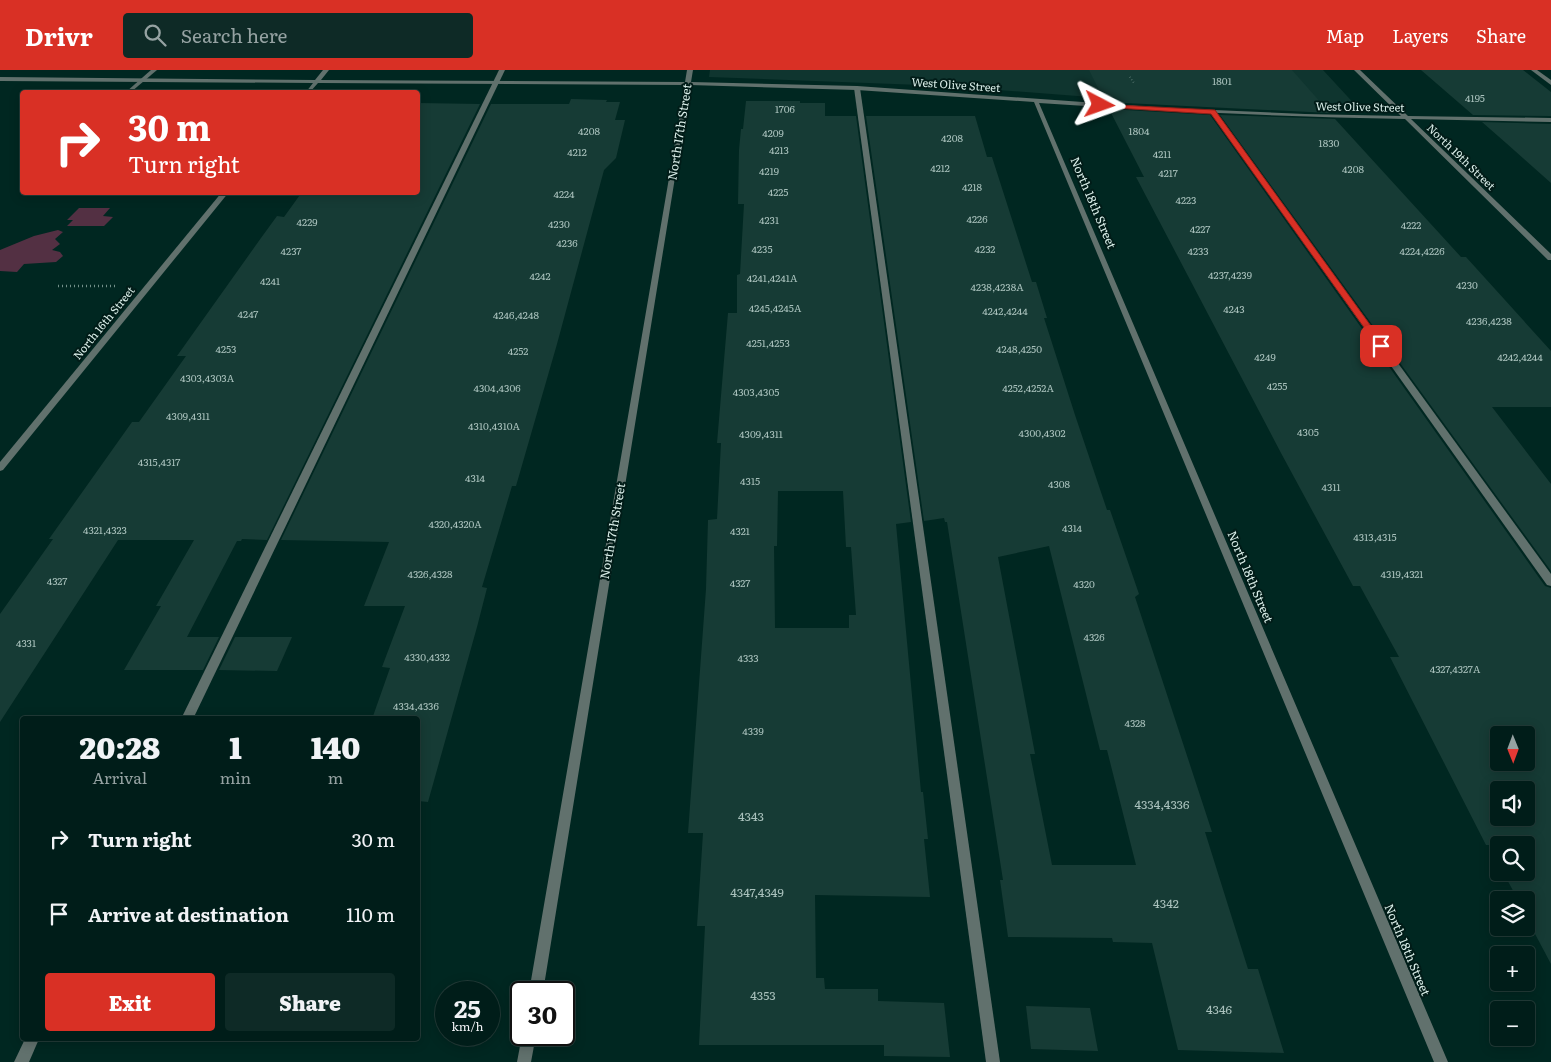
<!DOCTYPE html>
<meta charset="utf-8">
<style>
:root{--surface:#001d19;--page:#0e2a26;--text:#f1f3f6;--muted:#95a2a2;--line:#223b38;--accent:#d93025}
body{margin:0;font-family:Literata,serif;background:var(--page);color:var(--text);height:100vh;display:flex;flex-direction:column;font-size:19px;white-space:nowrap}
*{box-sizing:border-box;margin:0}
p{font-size:16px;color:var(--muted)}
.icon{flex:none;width:28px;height:28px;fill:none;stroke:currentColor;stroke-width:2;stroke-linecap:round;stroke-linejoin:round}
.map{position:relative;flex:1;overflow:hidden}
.details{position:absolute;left:20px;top:646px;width:400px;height:325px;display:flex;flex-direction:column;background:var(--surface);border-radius:5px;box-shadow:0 2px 12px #0003,0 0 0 1px var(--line)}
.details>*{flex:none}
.guide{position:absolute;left:20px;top:20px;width:400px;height:105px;border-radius:5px;box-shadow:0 2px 12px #0003,0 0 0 1px var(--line);background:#d93025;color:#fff;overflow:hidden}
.needle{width:32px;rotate:179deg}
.tools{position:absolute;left:1490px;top:656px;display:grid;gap:10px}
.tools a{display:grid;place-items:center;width:45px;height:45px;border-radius:5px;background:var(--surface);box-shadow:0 2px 12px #0003,0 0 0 1px var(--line);font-size:25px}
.speed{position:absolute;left:435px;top:911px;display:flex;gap:10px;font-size:25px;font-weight:700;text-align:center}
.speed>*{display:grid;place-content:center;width:65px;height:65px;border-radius:50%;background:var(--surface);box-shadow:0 2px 12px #0003,0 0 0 1px var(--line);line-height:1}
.speed small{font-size:12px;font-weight:400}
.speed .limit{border:2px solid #111;border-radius:8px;background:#fff;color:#111}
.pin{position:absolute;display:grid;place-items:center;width:42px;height:42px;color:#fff;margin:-21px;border-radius:10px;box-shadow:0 2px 8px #0006}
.me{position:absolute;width:55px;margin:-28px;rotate:94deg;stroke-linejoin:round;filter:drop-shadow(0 0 4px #0008)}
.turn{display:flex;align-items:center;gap:18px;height:105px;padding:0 25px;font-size:22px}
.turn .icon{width:65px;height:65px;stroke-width:2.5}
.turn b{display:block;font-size:35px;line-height:42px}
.eta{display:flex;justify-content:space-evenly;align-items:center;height:85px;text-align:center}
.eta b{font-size:30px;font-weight:800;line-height:35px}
.button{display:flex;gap:10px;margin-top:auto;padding:10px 25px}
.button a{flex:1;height:58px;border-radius:5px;background:var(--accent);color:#fff;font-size:20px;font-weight:800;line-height:58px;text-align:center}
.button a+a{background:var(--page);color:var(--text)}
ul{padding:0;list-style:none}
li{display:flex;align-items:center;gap:15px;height:75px;padding:0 25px}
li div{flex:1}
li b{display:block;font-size:19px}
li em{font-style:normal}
header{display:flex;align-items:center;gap:30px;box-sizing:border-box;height:70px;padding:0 25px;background:var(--accent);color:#fff}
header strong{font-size:24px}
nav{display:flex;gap:28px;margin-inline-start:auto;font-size:18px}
.search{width:350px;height:45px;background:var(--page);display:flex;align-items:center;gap:12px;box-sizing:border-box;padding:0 18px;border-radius:5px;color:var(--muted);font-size:19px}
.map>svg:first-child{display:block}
.built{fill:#0f352f}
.green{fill:#533043}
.building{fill:#163b35;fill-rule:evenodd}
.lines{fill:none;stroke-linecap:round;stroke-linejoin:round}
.path-far1{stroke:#728f89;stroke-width:2;stroke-dasharray:0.5 2.5;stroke-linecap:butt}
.path{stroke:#728f89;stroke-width:2.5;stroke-dasharray:1 3;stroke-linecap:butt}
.service{fill:#61716d;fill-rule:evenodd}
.minor{fill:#61716d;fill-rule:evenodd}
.route{fill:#d93025;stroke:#8d1f18}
.labels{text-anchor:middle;stroke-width:4;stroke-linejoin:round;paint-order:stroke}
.number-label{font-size:10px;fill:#a9c1bc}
.far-street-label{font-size:11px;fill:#daeee9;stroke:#011c18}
.street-label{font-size:12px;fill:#daeee9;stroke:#011c18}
.near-number-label{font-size:12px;fill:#a9c1bc}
</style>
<header>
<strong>Drivr</strong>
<div class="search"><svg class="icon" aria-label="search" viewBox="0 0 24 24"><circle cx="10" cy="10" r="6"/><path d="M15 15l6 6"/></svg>Search here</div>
<nav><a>Map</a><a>Layers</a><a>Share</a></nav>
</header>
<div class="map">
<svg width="1551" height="992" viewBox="0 0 1551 992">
<rect width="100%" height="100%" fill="#002721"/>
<!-- built -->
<polygon class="built" points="710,0 1323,0 1359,39 1181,34 947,16 709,7"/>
<!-- green -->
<g class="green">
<polygon points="79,138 110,138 103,146 113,147 104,156 67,156 73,150 67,150"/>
<polygon points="58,160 63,162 55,169 60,174 52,180 60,182 63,186 56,192 24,194 17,202 0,201 0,180 34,166"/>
</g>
<!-- building -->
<g class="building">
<polygon points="1089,0 1292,0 1330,43 1105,32"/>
<polygon points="1421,0 1523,0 1551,22 1551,46 1473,45"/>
<polygon points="571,29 607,30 606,32 620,32 615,50 625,50 616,88 604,100 557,274 516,416 512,416 482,517 487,518 477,557 428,732 418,731 418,649 372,649 390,598 382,597 405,536 364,536 389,472 281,470 491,34 569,34"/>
<path d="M 746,31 L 800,31 L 800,33 L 825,33 L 825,46 L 856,46 L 911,452 L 896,454 L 921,722 L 923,722 L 928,769 L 924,769 L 930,827 L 815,825 L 816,908 L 824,908 L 825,919 L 878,919 L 878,931 L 944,933 L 950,987 L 884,986 L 884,975 L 699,975 L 705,856 L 697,856 L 703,763 L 688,763 L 706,519 L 708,450 L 717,449 L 721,373 L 717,373 L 728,243 L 737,243 L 737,205 L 740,204 L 744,134 L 738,134 L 739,80 L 741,59 L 743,59 ZM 778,421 L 843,421 L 846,477 L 851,477 L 856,545 L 849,545 L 849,558 L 775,558 L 774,476 L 777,476 Z"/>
<polygon points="418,33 480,34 267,470 242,469 241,471 237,471 187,567 219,567 203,600 124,600 161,536 156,536 194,470 118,470 0,652 0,544 53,469 49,469 132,352 139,352 186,286 177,286 261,168 277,146 284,147 302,122 418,122"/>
<path d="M 1109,39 L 1210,45 L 1545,516 L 1551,518 L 1551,894 L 1526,847 L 1526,830 L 1518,830 L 1503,802 L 1526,802 L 1526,775 L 1499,775 L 1499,794 L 1489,775 L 1486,775 L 1390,587 L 1399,587 L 1360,516 L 1353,516 L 1281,383 L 1136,107 L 1144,107 ZM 1499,665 L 1526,665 L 1526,692 L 1499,692 ZM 1499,720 L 1526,720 L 1526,748 L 1499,748 Z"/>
<polygon points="1220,45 1335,49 1461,187 1466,187 1551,281 1551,337 1492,337 1551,414 1551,501"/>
<path d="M 866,46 L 975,46 L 987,87 L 992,87 L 1032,212 L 1036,212 L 1047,248 L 1044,248 L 1075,345 L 1107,440 L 1110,440 L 1139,524 L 1135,527 L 1212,762 L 1205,762 L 1248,899 L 1258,899 L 1284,983 L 1178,980 L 1152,873 L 1113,872 L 1112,868 L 1008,867 L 1000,810 L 1003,810 L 947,452 L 945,452 L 944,448 L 924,451 ZM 1049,476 L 1100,680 L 1107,680 L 1136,795 L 1052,795 L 1030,684 L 1035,684 L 998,487 Z"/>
<polygon points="1482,52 1551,54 1551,113 1506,73"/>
<polygon points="235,567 292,567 277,601 219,600"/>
<polygon points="1026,936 1090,938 1098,981 1031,979"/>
</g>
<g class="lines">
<!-- path-far1 -->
<polyline class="path-far1" points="1130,7 1134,13"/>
<!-- path -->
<polyline class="path" points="58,216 115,216"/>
<!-- service -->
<g class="service">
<polygon points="151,0 157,0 131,22 126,22"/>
<polygon points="499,0 505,0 193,649 181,649"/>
<polygon points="1531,0 1537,0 1551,10 1551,15"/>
<polygon points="857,16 860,18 1000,992 986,992 854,18"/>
<polygon points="1211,41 1215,41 1551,504 1551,516 1547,515 1211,43"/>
<polygon points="25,969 39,969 29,992 14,992"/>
</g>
<!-- minor -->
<g class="minor">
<path d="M 323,0 L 329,0 L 321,10 L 685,12 L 687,0 L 693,0 L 691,12 L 857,16 L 1167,38 L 1305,44 L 1401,46 L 1354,0 L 1360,0 L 1408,46 L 1551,48 L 1551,52 L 1411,49 L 1551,184 L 1551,190 L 1548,190 L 1405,49 C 1283,47 1161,41 1039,33 L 1448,992 L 1434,992 L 1034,32 L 857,20 L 690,15 L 543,922 L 529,922 L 685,15 L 318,13 L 310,22 L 306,22 L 313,13 L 0,11 L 0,7 L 315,10 Z"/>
<polygon points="222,122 229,122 3,400 0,401 0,392"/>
<polygon points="522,965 536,965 531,992 517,992"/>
</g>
</g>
<!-- route -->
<polygon class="route" points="1097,34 1215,40 1384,274 1384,277 1378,277 1211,44 1100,37 1097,35"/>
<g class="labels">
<!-- number labels -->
<g class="number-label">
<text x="1222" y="15">1801</text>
<text x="1475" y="32">4195</text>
<text x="785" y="43">1706</text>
<text x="589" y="65">4208</text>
<text x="1139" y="65">1804</text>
<text x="773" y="67">4209</text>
<text x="952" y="72">4208</text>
<text x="1329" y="77">1830</text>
<text x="779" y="84">4213</text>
<text x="577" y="86">4212</text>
<text x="1162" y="88">4211</text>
<text x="940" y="102">4212</text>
<text x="1353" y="103">4208</text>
<text x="769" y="105">4219</text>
<text x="1168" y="107">4217</text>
<text x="972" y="121">4218</text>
<text x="778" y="126">4225</text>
<text x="564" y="128">4224</text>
<text x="1186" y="134">4223</text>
<text x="977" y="153">4226</text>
<text x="769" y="154">4231</text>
<text x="307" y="156">4229</text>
<text x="559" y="158">4230</text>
<text x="1411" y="159">4222</text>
<text x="1200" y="163">4227</text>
<text x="567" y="177">4236</text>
<text x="762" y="183">4235</text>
<text x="985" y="183">4232</text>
<text x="291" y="185">4237</text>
<text x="1198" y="185">4233</text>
<text x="1422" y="185">4224,4226</text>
<text x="1230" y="209">4237,4239</text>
<text x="540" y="210">4242</text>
<text x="772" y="212">4241,4241A</text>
<text x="270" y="215">4241</text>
<text x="1467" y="219">4230</text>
<text x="997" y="221">4238,4238A</text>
<text x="775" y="242">4245,4245A</text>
<text x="1234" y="243">4243</text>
<text x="1005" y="245">4242,4244</text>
<text x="248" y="248">4247</text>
<text x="516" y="249">4246,4248</text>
<text x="1489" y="255">4236,4238</text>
<text x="768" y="277">4251,4253</text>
<text x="226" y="283">4253</text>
<text x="1019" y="283">4248,4250</text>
<text x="518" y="285">4252</text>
<text x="1265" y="291">4249</text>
<text x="1520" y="291">4242,4244</text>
<text x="207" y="312">4303,4303A</text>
<text x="1277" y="320">4255</text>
<text x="497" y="322">4304,4306</text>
<text x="1028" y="322">4252,4252A</text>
<text x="756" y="326">4303,4305</text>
<text x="188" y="350">4309,4311</text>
<text x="494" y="360">4310,4310A</text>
<text x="1308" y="366">4305</text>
<text x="1042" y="367">4300,4302</text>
<text x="761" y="368">4309,4311</text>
<text x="159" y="396">4315,4317</text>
<text x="475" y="412">4314</text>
<text x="750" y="415">4315</text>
<text x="1059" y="418">4308</text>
<text x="1331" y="421">4311</text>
<text x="455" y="458">4320,4320A</text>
<text x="1072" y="462">4314</text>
<text x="105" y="464">4321,4323</text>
<text x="740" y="465">4321</text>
<text x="1375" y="471">4313,4315</text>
<text x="430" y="508">4326,4328</text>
<text x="1402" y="508">4319,4321</text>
<text x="57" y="515">4327</text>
<text x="740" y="517">4327</text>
<text x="1084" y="518">4320</text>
<text x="1094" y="571">4326</text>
<text x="26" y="577">4331</text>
<text x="427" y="591">4330,4332</text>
<text x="748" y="592">4333</text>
<text x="1455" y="603">4327,4327A</text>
<text x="416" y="640">4334,4336</text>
<text x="1135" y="657">4328</text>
<text x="753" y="665">4339</text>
</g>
<!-- far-street labels -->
<g class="far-street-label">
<text transform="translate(956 15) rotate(4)" y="4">West Olive Street</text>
<text transform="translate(1360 37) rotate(1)" y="4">West Olive Street</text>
<text transform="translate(1461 87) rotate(44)" y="4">North 19th Street</text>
<text transform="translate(104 253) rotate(-51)" y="4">North 16th Street</text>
</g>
<!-- street labels -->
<g class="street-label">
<text transform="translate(680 62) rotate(-81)" y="4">North 17th Street</text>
<text transform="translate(1093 133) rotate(67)" y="4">North 18th Street</text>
<text transform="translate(613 461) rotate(-80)" y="4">North 17th Street</text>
<text transform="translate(1250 507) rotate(67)" y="4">North 18th Street</text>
<text transform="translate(1407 880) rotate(67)" y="4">North 18th Street</text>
</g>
<!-- near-number labels -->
<g class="near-number-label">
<text x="1162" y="739">4334,4336</text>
<text x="751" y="751">4343</text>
<text x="757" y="827">4347,4349</text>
<text x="1166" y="838">4342</text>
<text x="763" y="930">4353</text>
<text x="1219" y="944">4346</text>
</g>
</g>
</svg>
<div class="tools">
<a><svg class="needle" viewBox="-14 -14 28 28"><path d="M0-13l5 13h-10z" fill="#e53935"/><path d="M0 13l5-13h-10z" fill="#95a2a2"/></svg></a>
<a><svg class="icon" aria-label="sound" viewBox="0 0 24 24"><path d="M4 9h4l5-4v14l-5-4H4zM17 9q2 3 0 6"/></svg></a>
<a><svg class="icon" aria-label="search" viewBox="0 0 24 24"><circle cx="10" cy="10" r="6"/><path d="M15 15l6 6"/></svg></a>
<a><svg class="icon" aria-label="layers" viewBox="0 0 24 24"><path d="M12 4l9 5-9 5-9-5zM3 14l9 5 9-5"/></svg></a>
<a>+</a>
<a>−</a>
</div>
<div class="speed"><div>25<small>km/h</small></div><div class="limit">30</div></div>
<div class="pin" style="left:1381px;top:276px;background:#d93025"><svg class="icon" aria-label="arrive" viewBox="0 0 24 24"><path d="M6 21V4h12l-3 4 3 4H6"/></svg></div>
<svg class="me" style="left:1100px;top:35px" viewBox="-20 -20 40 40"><path d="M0-17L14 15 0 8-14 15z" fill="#d93025" stroke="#fff" stroke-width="4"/></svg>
<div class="guide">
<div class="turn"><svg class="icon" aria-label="right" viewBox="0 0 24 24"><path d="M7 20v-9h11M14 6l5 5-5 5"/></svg><div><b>30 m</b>Turn right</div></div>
</div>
<section class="details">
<div class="eta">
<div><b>20:28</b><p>Arrival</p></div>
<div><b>1</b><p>min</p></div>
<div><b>140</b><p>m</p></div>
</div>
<ul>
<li><svg class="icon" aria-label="right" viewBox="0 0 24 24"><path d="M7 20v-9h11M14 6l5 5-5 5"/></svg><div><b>Turn right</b></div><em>30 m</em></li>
<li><svg class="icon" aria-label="arrive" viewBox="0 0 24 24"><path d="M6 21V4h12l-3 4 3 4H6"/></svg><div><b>Arrive at destination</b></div><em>110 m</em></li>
</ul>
<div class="button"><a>Exit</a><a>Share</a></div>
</section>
</div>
